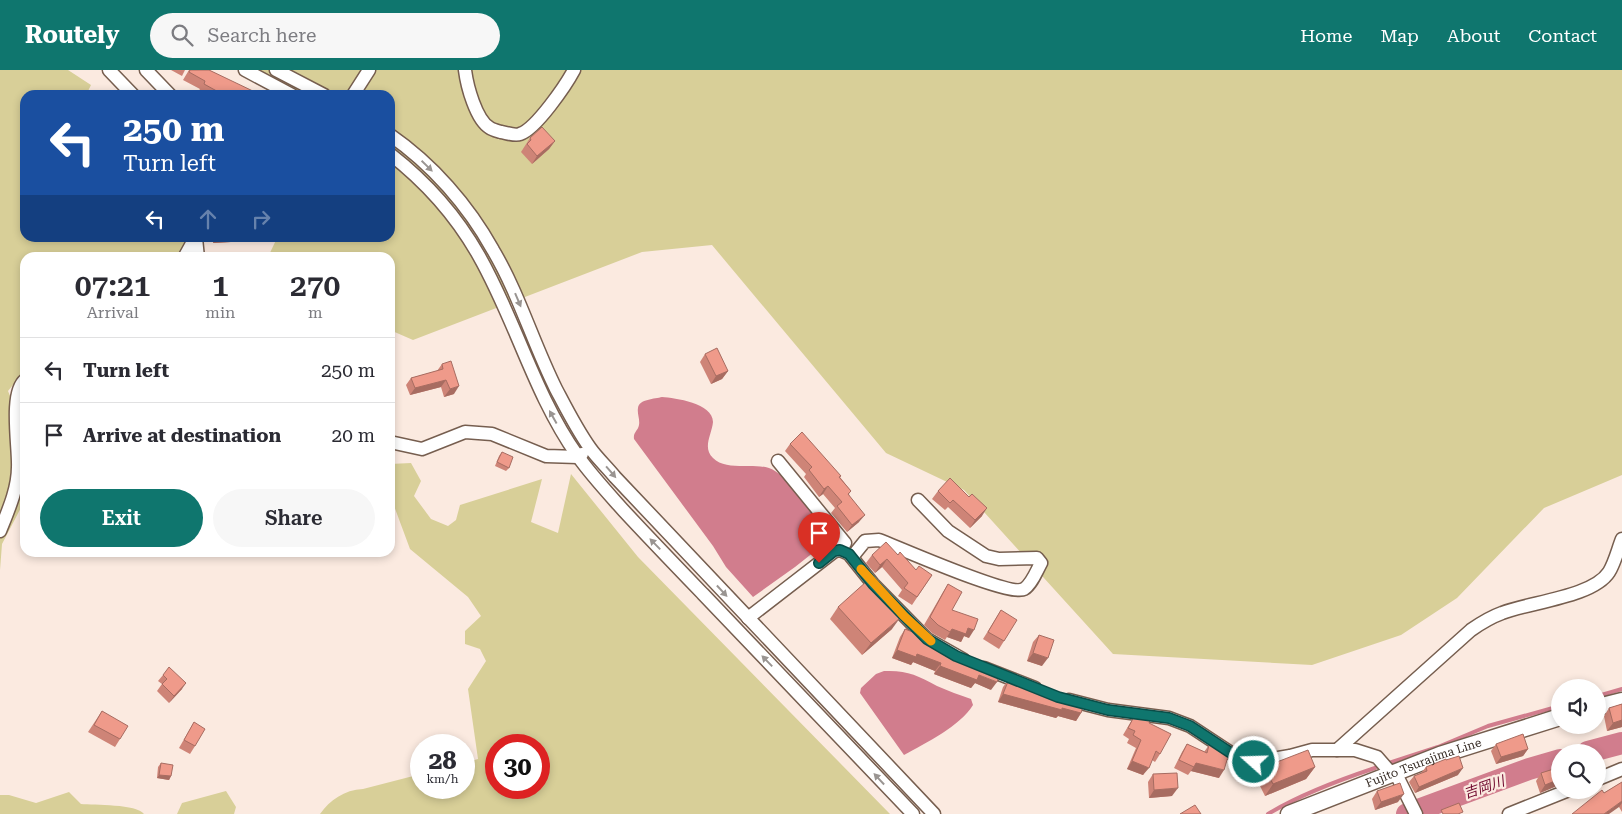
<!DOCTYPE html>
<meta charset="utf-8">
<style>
:root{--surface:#fff;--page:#f7f7f7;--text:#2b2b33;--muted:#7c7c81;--line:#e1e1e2;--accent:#0f766e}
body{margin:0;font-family:"Roboto Serif","Noto Sans JP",serif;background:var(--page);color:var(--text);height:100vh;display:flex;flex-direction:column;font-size:19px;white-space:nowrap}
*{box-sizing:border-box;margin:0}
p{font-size:16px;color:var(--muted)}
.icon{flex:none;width:28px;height:28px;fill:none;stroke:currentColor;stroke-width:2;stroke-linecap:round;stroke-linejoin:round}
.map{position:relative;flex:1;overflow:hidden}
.drawer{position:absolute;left:20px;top:182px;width:375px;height:305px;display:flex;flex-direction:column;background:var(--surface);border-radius:15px;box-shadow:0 2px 8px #0003}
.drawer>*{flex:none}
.hud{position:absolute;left:20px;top:20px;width:375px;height:152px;border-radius:15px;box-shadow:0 2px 8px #0003;background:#1a4fa0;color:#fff;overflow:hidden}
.buttons{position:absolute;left:1551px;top:609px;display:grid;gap:10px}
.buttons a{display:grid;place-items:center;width:55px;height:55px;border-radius:50%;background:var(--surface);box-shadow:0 2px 8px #0003;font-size:25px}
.speed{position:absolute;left:410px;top:664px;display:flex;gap:10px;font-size:25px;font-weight:700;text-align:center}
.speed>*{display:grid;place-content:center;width:65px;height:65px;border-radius:50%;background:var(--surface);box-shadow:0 2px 8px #0003;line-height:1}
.speed small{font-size:12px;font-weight:400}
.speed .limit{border:8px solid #d22;background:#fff;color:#111}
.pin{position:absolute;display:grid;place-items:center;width:42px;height:42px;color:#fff;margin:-51px -21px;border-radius:50% 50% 50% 0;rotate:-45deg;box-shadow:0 0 5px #0007}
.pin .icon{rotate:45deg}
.me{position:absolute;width:55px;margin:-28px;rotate:290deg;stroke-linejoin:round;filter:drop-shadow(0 0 4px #0008)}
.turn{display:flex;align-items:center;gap:18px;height:105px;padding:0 20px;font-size:22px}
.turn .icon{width:65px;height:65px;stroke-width:2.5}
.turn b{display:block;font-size:35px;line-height:42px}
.lanes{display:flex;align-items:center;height:48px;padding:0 20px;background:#0003;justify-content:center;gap:25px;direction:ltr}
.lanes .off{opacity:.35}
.eta{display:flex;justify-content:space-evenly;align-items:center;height:85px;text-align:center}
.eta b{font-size:30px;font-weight:600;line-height:35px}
.action{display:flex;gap:10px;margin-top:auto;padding:10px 20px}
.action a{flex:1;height:58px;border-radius:30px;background:var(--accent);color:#fff;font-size:20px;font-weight:600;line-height:58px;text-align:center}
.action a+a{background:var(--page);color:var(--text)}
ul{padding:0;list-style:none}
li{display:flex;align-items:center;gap:15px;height:65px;padding:0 20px;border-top:1px solid var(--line)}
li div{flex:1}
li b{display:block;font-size:19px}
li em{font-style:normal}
header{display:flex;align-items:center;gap:30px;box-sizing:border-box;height:70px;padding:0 25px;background:var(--accent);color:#fff}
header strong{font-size:24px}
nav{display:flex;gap:28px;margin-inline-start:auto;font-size:18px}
.search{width:350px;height:45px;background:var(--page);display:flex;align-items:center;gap:12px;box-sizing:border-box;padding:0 18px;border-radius:28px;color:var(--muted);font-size:19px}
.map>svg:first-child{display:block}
.green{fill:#d8cf98;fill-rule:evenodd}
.water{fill:#d17d8d}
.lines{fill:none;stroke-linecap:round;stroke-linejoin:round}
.stream{stroke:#d17d8d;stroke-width:4}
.river{stroke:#d17d8d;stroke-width:22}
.minor-casing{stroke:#765e4f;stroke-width:15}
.major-casing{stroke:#765e4f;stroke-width:19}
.minor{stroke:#fff;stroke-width:12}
.major{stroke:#fff;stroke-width:16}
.wall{fill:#ce8477}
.shaded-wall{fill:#a76c61}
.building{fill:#ef9a8a;stroke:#a76c61}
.oneway{fill:#9a9592}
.route-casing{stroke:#0a4d48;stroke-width:12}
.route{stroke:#0f766e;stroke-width:9}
.slow{stroke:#f59e0b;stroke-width:9}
.labels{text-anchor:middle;stroke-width:4.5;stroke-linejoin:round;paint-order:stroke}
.street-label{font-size:12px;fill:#362b24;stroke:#fbeae0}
.water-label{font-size:14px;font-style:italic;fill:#70082e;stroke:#fbeae0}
</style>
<header>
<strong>Routely</strong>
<div class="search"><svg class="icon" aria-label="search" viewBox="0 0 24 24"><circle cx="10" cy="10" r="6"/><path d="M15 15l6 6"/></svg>Search here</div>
<nav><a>Home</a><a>Map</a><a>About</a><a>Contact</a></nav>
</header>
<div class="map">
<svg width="1622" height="744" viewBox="0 0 1622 744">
<rect width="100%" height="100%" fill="#fbeae0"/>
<!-- green -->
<g class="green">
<polygon points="0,0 68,0 91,15 86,25 25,25 25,168 189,168 179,187 25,188 25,300 8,321 25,361 25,430 2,474 0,500"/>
<polygon points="258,0 1622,0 1622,405 1544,438 1457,528 1401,565 1312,595 1113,584 964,420 886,383 712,175 642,182 413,270 390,260 390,188 268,187 277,168 390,168 390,25 269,25"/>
<path d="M 411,393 L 421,411 L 414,426 L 431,449 L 448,456 L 456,450 L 460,435 L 542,409 L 531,452 L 558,463 L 571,404 L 638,487 L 890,744 L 320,744 C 330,730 344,720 363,719 L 421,704 L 421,718 L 464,718 L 464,693 L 478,689 L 468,619 L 486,591 L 480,579 L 465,574 L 465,561 L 481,546 L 468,527 L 410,479 L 390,425 L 390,394 ZM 496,675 L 539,675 L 539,718 L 496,718 Z"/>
<polygon points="226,721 236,737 234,744 177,744 182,733"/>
<path d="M 69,722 L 81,734 C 94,735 137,734 144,744 L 0,744 L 0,725 L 9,725 L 36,733 Z"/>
</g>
<!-- water -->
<g class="water">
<path d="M 662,327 C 675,328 713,333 713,352 C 712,364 702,378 713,388 C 728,403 759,390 775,401 C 795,414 817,447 833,467 L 795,497 L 753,527 L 726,497 L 713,476 L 634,369 C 633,362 638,361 639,355 C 640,349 637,344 638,338 C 639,329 655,329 662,327 Z"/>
<path d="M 884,601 C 907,600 917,605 937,616 C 948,621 960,625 971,629 L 973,635 C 960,656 926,673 904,685 L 860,623 L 861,618 L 876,604 Z"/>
</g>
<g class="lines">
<!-- stream -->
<g class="stream">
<polyline points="1598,626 1622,619"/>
<polyline points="1389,693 1438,677 1488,656 1560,636"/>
<polyline points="1570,724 1582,720"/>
<polyline points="1423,739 1425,744"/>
<path d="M 1268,744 C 1301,724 1339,710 1375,698"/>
</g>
<!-- river -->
<g class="river">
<polyline points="1588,682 1622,673"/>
<polyline points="1407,744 1529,699 1560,690"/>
</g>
<defs>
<g id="minor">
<polyline points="109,0 133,25"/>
<polyline points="146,0 170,25"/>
<polyline points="245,0 292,25"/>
<polyline points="276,0 324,25"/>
<path d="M 465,0 C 467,16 476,50 490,58 C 493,60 498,61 501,62 C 507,63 515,66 520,64 C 536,59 566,15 574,0"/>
<polyline points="353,25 369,0"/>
<path d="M 390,65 C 432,94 468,135 493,180 C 519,224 533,273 556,319 C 566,338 577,360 590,378 C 597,388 607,397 615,407 L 934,744"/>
<path d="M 390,84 C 426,112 457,147 479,186 C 516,251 534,324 577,385 C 591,405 608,423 624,441 C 650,469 677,497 703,524 C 773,597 843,671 913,744"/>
<polyline points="196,168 198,188"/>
<polyline points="184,188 195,168"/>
<polyline points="390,372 422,379 465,362 492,364 546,386 578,387 582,384"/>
<path d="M 0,461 C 8,441 18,419 18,397 C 19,378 9,323 25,310"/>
<polyline points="834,481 840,480 849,484 873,514 927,569 964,590"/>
<path d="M 852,487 L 865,471 L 879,470 C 900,478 1010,527 1024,519 C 1032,514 1037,500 1041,493 L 1037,488 L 999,489 L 986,486 L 948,461 L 918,430"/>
<polyline points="748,548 845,473 778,391"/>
<polyline points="984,598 1035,618"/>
<polyline points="1069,630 1108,640 1169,648 1190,656 1234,685 1254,692 1290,686 1312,680 1355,680 1377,687 1391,703"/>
<path d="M 1337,680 L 1471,560 C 1481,553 1491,547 1502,543 C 1530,532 1593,527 1609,502 C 1615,492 1618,479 1622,469"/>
<polyline points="1395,702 1416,744"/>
<polyline points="1598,709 1622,699"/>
<polyline points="1509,744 1569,720"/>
</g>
<g id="major">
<polyline points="1598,637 1622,631"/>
<path id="s1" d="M 1289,744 L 1440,685 L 1560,647"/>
</g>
</defs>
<!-- minor casing -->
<use href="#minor" class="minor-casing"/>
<!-- major casing -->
<use href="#major" class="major-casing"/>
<!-- minor -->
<use href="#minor" class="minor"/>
<!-- major -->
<use href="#major" class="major"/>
</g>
<!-- wall -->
<g class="wall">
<polygon points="171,0 185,0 182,6"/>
<polygon points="189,0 209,0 256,25 205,25 198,22 200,19 183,10"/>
<polygon points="530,68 555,71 549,79 532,94 521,82"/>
<polygon points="213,168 234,168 231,172 213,173"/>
<polygon points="705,284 728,301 722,309 711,314 700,292"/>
<polygon points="442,294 454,324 444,327 441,317 410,325 406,315 411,308 437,301"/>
<polygon points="790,374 841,406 840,407 851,421 849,424 859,452 847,462 831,443 835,438 823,424 819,427 804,407 806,404 785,381"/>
<polygon points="502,382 509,398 506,401 495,396 499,386"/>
<polygon points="938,421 969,427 982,446 970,458 948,437 945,440 932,429"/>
<polygon points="173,482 191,482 174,487"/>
<polygon points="872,485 898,485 916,500 932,505 912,535 898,526 902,520 882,497 875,503 866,493"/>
<polygon points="948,514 952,540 969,568 964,566 961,572 947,567 945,570 932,563 924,555 943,522"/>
<polygon points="838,537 892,559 862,585 830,549"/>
<polygon points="1001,540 1004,571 999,579 983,569"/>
<polygon points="905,559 920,565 922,562 928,568 944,580 991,620 975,613 971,618 934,604 935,601 913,592 911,595 892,588 900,567"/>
<polygon points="1039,565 1042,596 1027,591 1033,572"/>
<polygon points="163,605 182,619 169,633 157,621 162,614 158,611"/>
<polygon points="1009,609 1081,643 1076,651 1058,646 1056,648 998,632 1003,617"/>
<polygon points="1622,634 1622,657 1607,661 1604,646 1609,638"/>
<polygon points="102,641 120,669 115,677 88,662"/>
<polygon points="1136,643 1149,653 1160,684 1155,692 1152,690 1143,705 1127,699 1136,678 1127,673 1129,669 1123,665"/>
<polygon points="194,652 195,676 190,684 179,678"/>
<polygon points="1187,674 1204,682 1209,675 1219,708 1191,701 1188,705 1174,698 1182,682"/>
<polygon points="1496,674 1528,679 1523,686 1496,694 1491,681"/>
<polygon points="161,693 171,706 169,710 157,708 158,697"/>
<polygon points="1264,697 1315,697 1306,709 1265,726 1256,708"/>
<polygon points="1426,697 1458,705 1415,723 1409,712 1414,706 1421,703"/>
<polygon points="1560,697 1560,713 1559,715 1540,723 1536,711 1541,703"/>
<polygon points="1153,704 1172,726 1149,728 1148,712"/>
<polygon points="1622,712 1622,742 1619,737 1604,723"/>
<polygon points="1377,721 1398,732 1375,740 1372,729"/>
</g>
<!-- shaded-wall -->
<g class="shaded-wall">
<polygon points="555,71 549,79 532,94 537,86"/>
<polygon points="234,168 231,172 213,173 216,169"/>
<polygon points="728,301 722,309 711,314 716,306"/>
<polygon points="446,310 441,317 410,325 415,318"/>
<polygon points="459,316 454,324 444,327 450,319"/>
<polygon points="828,416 823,424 819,427 824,419"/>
<polygon points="987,438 982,446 970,458 975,450"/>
<polygon points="865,445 859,452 847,462 852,455"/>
<polygon points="177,482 191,482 174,487"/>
<polygon points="887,489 882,497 875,503 880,495"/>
<polygon points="900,548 892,559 862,585 871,573"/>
<polygon points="968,558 974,560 969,568 964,566 961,572 947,567 952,559"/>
<polygon points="897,580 917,584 941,593 935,601 913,592 911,595 892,588"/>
<polygon points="1033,583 1048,588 1042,596 1027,591"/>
<polygon points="940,596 979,605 997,612 991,620 975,613 971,618 934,604"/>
<polygon points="186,613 182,619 169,633 174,626"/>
<polygon points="1003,624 1062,638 1081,643 1076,651 1058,646 1056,648 998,632"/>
<polygon points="1622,650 1622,657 1607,661 1613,653"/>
<polygon points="1528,679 1523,686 1496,694 1501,687"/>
<polygon points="1132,691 1149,698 1143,705 1127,699"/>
<polygon points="1196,693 1224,700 1219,708 1191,701"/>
<polygon points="1315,697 1306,709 1265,726 1273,714"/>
<polygon points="1463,698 1458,705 1415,723 1419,717"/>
<polygon points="159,705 171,706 169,710 157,708"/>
<polygon points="1560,709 1560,713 1559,715 1540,723 1545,715"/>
<polygon points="1178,718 1172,726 1149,728 1154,720"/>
<polygon points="1404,724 1398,732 1375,740 1381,732"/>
<polygon points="1622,731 1622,733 1619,737 1609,744 1604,744"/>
</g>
<!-- building -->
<g class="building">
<polygon points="190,0 209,0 257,23 256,25 224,25 204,14 205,11 189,2"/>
<polygon points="542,57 555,71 537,86 527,74 531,70 530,68"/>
<polygon points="216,168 234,168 216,169"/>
<polygon points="717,278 728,301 716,306 705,284"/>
<polygon points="451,291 459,316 450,319 446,310 415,318 411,308 443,299 442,294"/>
<polygon points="802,362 841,406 839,407 851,421 848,424 865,445 852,455 837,436 842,432 828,416 824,419 809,400 812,397 790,374"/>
<polygon points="502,382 513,387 509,398 497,392"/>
<polygon points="950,408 969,427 972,424 987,438 975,450 953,430 950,433 938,421"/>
<polygon points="886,472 898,485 900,482 916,500 919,496 932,505 917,527 904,518 908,513 887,489 880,495 872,485"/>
<polygon points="867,511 900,548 871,573 838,537"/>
<polygon points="948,514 962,522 952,540 978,549 974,560 968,558 966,564 952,559 950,562 938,555 930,547"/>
<polygon points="1001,540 1017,550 1004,571 988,562"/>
<polygon points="905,559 920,565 922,562 928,568 945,578 944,580 1000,604 997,612 979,605 977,610 940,596 941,593 917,584 916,587 897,580"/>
<polygon points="1039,565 1054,570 1048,588 1033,583"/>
<polygon points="169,597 186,613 174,626 162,614 167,609 163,605"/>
<polygon points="1009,609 1061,627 1084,633 1081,643 1062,638 1062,640 1003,624"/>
<polygon points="1622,634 1622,650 1613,653 1609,638"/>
<polygon points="102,641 128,656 120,669 94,655"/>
<polygon points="1136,643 1145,644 1151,648 1149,653 1171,664 1160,684 1156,681 1149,698 1132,691 1141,670 1133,665 1135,661 1128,658"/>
<polygon points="194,652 205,659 195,676 184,670"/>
<polygon points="1523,664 1528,679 1501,687 1496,674"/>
<polygon points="1187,674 1207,683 1209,675 1230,680 1224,700 1196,693 1194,697 1179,690"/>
<polygon points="1308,680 1315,697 1273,714 1264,697"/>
<polygon points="1459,686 1463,698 1419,717 1414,706 1427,701 1426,697 1446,689 1446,690"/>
<polygon points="161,693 173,695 171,706 159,705"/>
<polygon points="1560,697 1560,709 1545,715 1541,703"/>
<polygon points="1177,703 1178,718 1154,720 1153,704"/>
<polygon points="1622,712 1622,731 1604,744 1572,744 1602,720 1604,723"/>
<polygon points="1400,713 1404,724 1381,732 1377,721"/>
<polygon points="1459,733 1463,742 1458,744 1443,744 1441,740"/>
<polygon points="1195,735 1201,744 1180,744"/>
</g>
<!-- one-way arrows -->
<defs><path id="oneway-solid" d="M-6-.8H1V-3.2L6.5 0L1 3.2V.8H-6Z" transform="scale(1.25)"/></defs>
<g class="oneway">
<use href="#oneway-solid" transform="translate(427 96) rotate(44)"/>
<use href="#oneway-solid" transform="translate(518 230) rotate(67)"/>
<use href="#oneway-solid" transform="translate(553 347) rotate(-119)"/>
<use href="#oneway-solid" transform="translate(611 402) rotate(49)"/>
<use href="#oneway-solid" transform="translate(655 474) rotate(-134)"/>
<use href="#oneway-solid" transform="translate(722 521) rotate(47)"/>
<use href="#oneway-solid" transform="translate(767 591) rotate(-134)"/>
<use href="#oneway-solid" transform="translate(879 709) rotate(-133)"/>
</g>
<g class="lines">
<defs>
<polyline id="route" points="819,493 834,481 840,480 849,484 873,514 927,569 956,586 1058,627 1108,640 1169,648 1190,656 1234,685 1254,692"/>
</defs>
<!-- route casing -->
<use href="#route" class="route-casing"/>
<!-- route -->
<use href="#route" class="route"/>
<!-- slow -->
<polyline class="slow" points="861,499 904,546 931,571"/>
</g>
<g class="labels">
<!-- street labels -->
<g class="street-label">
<text dy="4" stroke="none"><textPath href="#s1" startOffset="144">Fujito Tsurajima Line</textPath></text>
</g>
<!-- water labels -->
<g class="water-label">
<text transform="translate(1484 717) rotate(-19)" y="5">吉岡川</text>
</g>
</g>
</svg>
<div class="buttons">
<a><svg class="icon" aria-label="sound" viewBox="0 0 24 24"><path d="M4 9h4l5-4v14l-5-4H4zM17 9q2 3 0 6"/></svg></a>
<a><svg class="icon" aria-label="search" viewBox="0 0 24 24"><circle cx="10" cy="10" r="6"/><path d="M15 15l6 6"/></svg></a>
</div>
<div class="speed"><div>28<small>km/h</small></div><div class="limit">30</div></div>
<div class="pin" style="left:819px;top:493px;background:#d93025"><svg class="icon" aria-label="arrive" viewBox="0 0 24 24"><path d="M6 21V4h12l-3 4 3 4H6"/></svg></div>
<svg class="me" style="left:1254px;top:692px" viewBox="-20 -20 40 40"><circle r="17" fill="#0f766e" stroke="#fff" stroke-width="3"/><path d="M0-11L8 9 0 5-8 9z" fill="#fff"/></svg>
<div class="hud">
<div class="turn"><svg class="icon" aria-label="left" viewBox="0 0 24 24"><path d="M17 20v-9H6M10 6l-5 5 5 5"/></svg><div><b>250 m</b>Turn left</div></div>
<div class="lanes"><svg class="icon" aria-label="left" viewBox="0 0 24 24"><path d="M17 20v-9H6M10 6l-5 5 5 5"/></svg><svg class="icon off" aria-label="ahead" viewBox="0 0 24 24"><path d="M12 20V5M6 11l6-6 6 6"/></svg><svg class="icon off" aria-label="right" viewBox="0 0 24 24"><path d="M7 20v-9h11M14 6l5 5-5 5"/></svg></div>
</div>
<section class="drawer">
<div class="eta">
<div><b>07:21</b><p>Arrival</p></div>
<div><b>1</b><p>min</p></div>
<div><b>270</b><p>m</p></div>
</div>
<ul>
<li><svg class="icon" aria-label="left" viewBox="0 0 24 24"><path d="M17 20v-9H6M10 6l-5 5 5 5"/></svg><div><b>Turn left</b></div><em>250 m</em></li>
<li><svg class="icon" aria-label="arrive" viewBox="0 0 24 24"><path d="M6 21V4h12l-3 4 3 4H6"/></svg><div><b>Arrive at destination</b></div><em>20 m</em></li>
</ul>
<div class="action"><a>Exit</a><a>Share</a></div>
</section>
</div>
